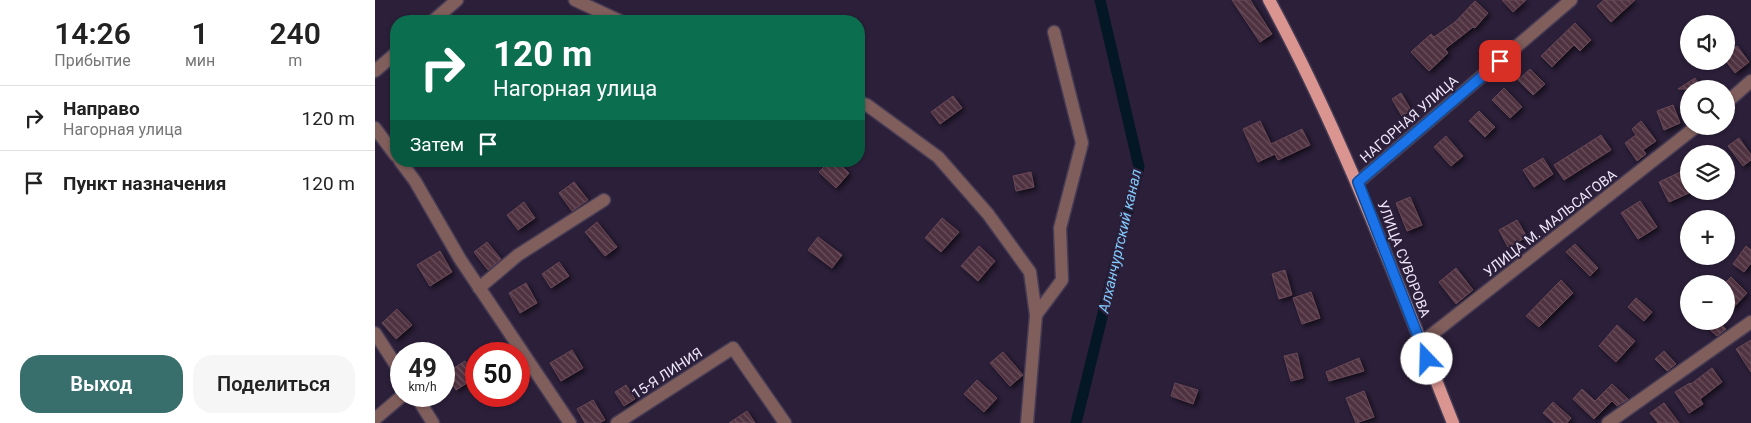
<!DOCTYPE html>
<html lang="ru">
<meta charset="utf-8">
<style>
:root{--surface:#fff;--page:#f6f6f6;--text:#222;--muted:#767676;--line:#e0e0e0;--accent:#386f6d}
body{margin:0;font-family:Roboto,sans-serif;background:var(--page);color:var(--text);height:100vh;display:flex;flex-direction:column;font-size:19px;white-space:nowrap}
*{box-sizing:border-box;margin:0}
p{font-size:16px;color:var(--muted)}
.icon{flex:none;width:28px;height:28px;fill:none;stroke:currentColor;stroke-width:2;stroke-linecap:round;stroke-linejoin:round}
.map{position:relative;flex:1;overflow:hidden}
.sheet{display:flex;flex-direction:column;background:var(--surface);width:375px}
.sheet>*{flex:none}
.banner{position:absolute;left:15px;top:15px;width:475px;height:152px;border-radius:20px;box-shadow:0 1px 4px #0004;background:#0b6e4f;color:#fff;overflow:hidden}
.fabs{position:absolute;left:1305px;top:15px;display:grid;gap:10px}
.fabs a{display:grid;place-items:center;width:55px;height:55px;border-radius:50%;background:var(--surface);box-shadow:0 1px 4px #0004;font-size:25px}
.speed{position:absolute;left:15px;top:342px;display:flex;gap:10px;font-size:25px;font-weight:700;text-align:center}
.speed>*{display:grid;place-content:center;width:65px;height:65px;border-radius:50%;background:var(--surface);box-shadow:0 1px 4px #0004;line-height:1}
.speed small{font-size:12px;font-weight:400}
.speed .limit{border:8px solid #d22;background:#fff;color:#111}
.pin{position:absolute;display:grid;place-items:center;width:42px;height:42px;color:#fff;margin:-21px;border-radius:10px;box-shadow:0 2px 8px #0006}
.me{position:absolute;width:55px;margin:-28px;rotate:339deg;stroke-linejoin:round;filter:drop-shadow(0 0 4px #0008)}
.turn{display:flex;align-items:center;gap:18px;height:105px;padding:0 20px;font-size:22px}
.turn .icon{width:65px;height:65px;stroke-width:2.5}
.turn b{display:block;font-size:35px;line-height:42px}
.then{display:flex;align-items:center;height:48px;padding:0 20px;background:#0003;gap:10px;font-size:19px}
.eta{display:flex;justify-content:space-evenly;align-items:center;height:85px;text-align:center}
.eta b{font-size:30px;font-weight:600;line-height:35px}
.cta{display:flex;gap:10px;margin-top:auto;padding:10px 20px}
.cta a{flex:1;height:58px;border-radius:20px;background:var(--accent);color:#fff;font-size:20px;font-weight:600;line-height:58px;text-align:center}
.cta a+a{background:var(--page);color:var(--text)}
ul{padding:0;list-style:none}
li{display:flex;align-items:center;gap:15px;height:65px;padding:0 20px;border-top:1px solid var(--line)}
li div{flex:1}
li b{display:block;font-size:19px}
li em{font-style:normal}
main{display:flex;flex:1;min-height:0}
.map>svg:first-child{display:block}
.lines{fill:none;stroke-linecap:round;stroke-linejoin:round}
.canal{stroke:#031725;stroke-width:11}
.building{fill:url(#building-back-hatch);stroke:#694857;filter:url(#shadow)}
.minor-casing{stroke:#463b54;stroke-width:15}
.major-casing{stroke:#463b54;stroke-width:15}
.minor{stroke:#805e5b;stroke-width:12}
.major{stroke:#da9590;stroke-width:12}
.route-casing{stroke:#114b97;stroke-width:12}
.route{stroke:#1a73e8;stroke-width:9}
.labels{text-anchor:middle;stroke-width:4.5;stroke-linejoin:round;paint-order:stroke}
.street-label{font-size:14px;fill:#eee7f9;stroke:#2b1f39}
.water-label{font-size:15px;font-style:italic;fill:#80c9fc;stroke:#2b1f39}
</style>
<main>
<section class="sheet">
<div class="eta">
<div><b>14:26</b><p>Прибытие</p></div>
<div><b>1</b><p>мин</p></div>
<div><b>240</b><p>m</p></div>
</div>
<ul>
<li><svg class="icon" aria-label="right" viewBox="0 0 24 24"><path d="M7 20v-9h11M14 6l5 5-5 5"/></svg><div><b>Направо</b><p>Нагорная улица</p></div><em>120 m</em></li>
<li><svg class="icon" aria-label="arrive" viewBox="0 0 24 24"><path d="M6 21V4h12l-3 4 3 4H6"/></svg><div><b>Пункт назначения</b></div><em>120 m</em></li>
</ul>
<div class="cta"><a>Выход</a><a>Поделиться</a></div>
</section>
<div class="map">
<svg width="1376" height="423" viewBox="0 0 1376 423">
<defs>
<pattern id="building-back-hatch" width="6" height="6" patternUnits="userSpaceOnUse" patternTransform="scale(1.25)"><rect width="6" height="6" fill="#503240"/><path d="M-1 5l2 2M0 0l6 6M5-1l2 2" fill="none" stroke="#6a505c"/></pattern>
<filter id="shadow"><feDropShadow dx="2.5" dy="2.5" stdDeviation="2.5" flood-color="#0009"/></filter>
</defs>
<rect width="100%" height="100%" fill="#2b1f39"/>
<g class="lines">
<!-- canal -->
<polyline class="canal" points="701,423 764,167 725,0"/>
</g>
<!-- building -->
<g class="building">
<polygon points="857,0 875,0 897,34 885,42"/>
<polygon points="1127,0 1151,0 1138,12"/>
<polygon points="1229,0 1260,0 1236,22 1222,6"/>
<polygon points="1100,1 1113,13 1100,28 1098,27 1070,49 1073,53 1054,71 1036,52 1056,34 1059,37 1080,22"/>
<polygon points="1200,23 1216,40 1205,51 1199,45 1177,67 1166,56"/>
<polygon points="1362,46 1374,62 1360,73 1351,61 1351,54"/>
<polygon points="1155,69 1170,84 1158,95 1143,80"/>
<polygon points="1320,78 1326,89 1303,89"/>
<polygon points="1129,88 1147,107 1135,118 1117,100"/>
<polygon points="1026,93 1036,110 1027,116 1017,99"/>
<polygon points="578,96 587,108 565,124 556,112"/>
<polygon points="1298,105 1305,123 1289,130 1282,111"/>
<polygon points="1104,111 1120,127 1110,137 1094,121"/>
<polygon points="885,121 896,144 927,129 935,145 903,160 900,154 883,162 868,129"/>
<polygon points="1266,121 1281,141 1268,150 1271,154 1262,161 1250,143 1261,135 1257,129"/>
<polygon points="1226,135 1236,150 1189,180 1179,165"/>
<polygon points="1071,136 1088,156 1076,166 1059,147"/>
<polygon points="1364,138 1376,155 1376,160 1368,166 1353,146"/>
<polygon points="1168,158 1178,174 1159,187 1148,170"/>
<polygon points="455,161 461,161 474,173 461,188 444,172"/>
<polygon points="1314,168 1314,193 1294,202 1284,182"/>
<polygon points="656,172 659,187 641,191 638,176"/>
<polygon points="199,182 213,200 197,211 184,193"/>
<polygon points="1035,197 1047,225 1032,231 1021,203"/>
<polygon points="1265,201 1282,227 1263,239 1246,213"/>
<polygon points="149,202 160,218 143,230 132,215"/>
<polygon points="567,218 584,232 566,252 550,238"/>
<polygon points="1142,220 1152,237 1133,247 1124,230"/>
<polygon points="222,222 242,247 230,256 210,232"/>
<polygon points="443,237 467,255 457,268 433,250"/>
<polygon points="112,242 126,259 113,270 99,252"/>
<polygon points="1200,244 1223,268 1215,276 1191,252"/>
<polygon points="604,246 620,261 603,281 586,266"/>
<polygon points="1371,246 1376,250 1376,263 1369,272 1358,264"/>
<polygon points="65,251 77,272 55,286 42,265"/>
<polygon points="184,262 194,276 176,288 167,274"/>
<polygon points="1081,268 1098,290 1081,304 1064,282"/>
<polygon points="910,270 917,295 904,299 897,274"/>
<polygon points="1356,277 1372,293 1357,309 1351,303 1351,282"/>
<polygon points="1186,280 1198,293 1164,327 1151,316"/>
<polygon points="151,283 162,303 145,313 134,293"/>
<polygon points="936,292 945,318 927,324 918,298"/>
<polygon points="1261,298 1277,312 1269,321 1253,307"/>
<polygon points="22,309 37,325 21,339 7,323"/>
<polygon points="1325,321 1342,321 1351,329 1342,336"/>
<polygon points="1242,325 1260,341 1241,362 1224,346"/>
<polygon points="1376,340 1376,372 1361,349"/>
<polygon points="197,350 208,368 186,381 175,363"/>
<polygon points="1289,351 1301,364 1292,371 1280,359"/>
<polygon points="628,352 648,375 635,386 615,363"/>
<polygon points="922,353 928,378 916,381 909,356"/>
<polygon points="984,358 989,371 954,381 951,372"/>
<polygon points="90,361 100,378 81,390 71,373"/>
<polygon points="1337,368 1347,382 1325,399 1328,404 1314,413 1300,392 1315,383 1316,384"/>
<polygon points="602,380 622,398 609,412 589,394"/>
<polygon points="800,383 823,390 818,404 796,396"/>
<polygon points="1237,384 1253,399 1242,406 1237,401 1219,419 1198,399 1207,389 1220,401"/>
<polygon points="251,385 260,399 249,406 240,392"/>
<polygon points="989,391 999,417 981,423 971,398"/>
<polygon points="218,400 230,420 224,423 210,423 202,409"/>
<polygon points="1178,402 1196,418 1192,423 1179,423 1168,413"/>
<polygon points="1289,403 1304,423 1283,423 1275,413"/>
<polygon points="372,411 380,423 354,423"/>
</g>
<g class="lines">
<defs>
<g id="minor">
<polyline points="200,0 245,21"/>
<polyline points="58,21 82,0"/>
<polyline points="0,71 21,53"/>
<polyline points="484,102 492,105 563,157 613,214 655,272 661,315 652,423"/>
<polyline points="1351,103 1376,81"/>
<polyline points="0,128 21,156"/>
<polyline points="25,161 40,181 85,259 195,423"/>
<polyline points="983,182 1196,0"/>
<polyline points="104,288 143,255 229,200"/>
<polyline points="661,315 687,280 685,228 707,143 679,32"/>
<polyline points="0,333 26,373"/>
<polyline points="1046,343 1322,126"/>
<polyline points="41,396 58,423"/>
<polyline points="0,419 27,396"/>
<polyline points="242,423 358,348 410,423"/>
<polyline points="1233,423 1376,322"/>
</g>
<path id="major" d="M 894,0 C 968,136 1021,280 1078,423"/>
</defs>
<!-- minor casing -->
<use href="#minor" class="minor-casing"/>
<!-- major casing -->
<use href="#major" class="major-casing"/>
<!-- minor -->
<use href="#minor" class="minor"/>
<!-- major -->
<use href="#major" class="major"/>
</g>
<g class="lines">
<defs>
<polyline id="route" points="1052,359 983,182 1125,61"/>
</defs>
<!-- route casing -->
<use href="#route" class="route-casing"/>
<!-- route -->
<use href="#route" class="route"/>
</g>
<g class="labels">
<!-- street labels -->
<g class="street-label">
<text transform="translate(1034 119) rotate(-41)" y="5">НАГОРНАЯ УЛИЦА</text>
<text transform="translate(1175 223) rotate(-38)" y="5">УЛИЦА М. МАЛЬСАГОВА</text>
<text transform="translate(1029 259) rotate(69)" y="5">УЛИЦА СУВОРОВА</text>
<text transform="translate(292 373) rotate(-33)" y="5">15-Я ЛИНИЯ</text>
</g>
<!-- water labels -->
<g class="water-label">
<text transform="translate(745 241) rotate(-77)" y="5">Алханчуртский канал</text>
</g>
</g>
</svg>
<div class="fabs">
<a><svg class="icon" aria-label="sound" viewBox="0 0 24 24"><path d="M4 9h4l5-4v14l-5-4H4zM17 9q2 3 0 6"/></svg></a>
<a><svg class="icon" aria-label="search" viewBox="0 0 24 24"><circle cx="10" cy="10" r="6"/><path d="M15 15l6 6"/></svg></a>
<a><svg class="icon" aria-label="layers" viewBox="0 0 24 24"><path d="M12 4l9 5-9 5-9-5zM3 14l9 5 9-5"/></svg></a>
<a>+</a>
<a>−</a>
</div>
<div class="speed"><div>49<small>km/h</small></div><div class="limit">50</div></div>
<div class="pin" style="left:1125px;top:61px;background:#d93025"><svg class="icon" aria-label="arrive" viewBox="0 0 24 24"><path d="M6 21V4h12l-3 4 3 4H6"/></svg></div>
<svg class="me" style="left:1052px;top:359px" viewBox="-20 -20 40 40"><circle r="19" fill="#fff"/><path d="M0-13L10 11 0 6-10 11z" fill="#1a73e8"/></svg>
<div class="banner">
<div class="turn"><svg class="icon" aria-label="right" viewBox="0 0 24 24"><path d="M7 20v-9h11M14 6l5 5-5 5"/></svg><div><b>120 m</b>Нагорная улица</div></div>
<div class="then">Затем<svg class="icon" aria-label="arrive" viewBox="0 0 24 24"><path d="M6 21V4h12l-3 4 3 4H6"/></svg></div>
</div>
</div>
</main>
